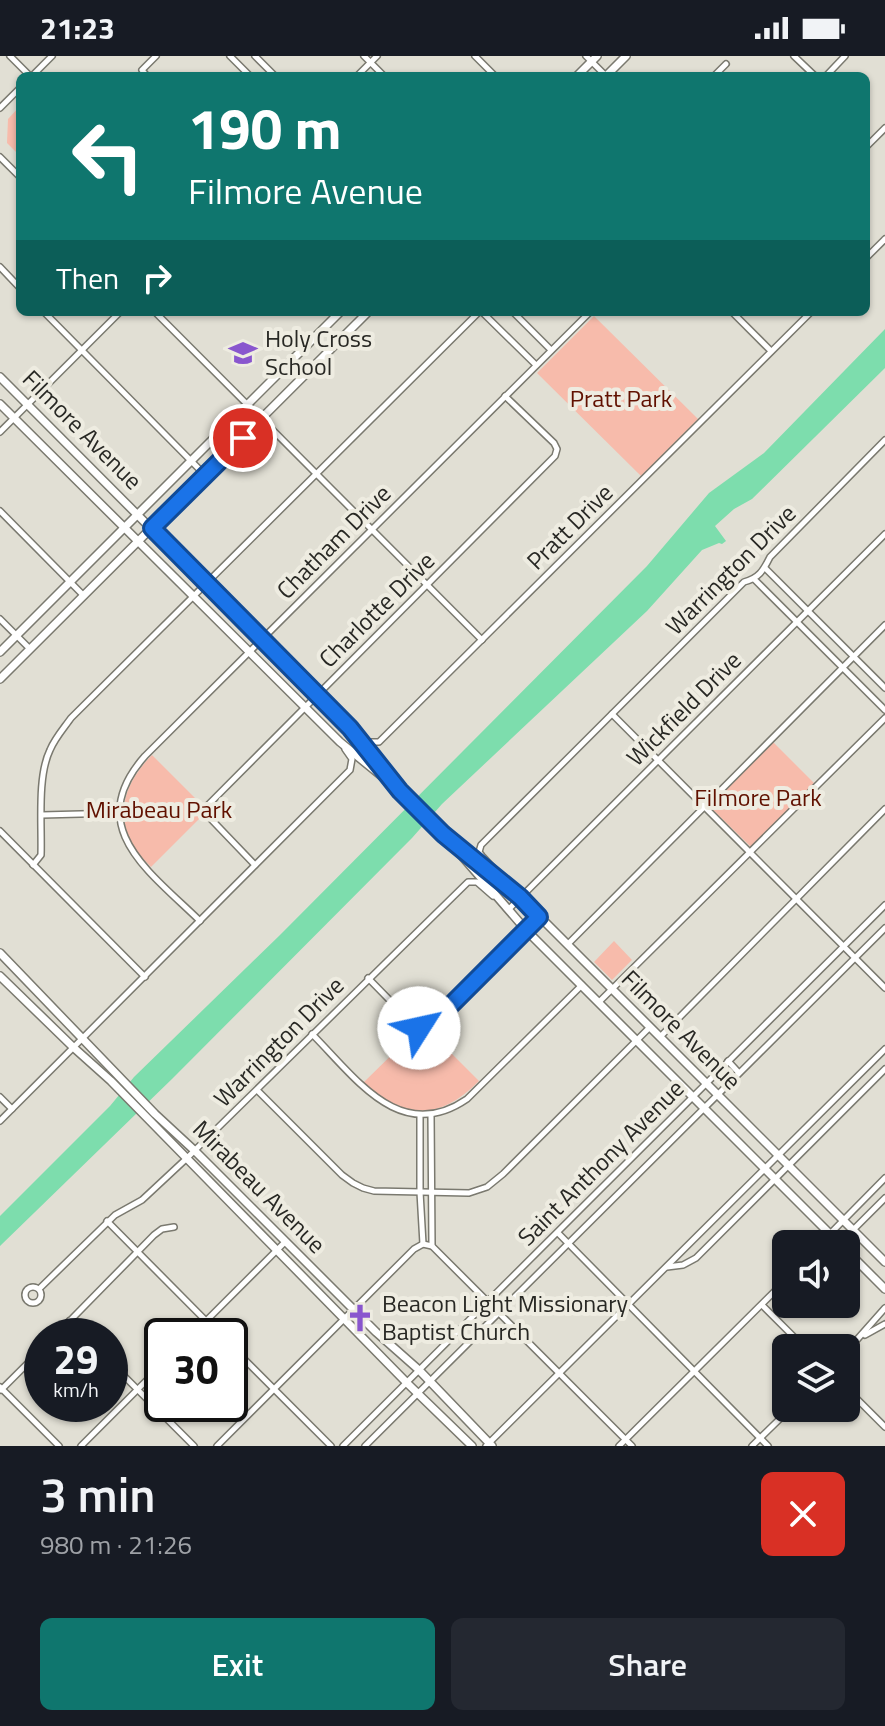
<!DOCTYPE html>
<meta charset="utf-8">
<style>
:root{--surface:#171b24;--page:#242831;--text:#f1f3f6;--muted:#9ea1a6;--accent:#0f766e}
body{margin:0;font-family:"Titillium Web",sans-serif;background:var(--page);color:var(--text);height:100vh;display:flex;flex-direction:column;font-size:30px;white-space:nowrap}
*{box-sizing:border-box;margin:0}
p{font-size:26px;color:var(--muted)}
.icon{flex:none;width:44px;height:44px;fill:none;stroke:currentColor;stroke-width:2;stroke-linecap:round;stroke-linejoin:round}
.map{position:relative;height:1390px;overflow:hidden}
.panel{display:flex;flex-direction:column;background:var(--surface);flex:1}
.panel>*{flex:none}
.banner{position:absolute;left:16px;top:16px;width:854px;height:244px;border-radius:12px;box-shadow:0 2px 6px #0004;background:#0f766e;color:#fff;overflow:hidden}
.tools{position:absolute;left:772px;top:1174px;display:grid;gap:16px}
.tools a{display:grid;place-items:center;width:88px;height:88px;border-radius:12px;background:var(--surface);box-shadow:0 2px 6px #0004;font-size:40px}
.speed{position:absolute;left:24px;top:1262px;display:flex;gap:16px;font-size:40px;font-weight:700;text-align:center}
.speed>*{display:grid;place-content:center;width:104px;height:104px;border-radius:50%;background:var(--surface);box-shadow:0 2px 6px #0004;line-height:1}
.speed small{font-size:20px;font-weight:400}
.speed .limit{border:4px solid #111;border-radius:12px;background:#fff;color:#111}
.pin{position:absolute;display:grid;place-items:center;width:68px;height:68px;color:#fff;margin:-34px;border:4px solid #fff;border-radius:50%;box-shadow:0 2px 8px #0007}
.me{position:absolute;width:88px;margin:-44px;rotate:55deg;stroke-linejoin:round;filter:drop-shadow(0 0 6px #0008)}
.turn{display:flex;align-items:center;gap:28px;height:168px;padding:0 40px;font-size:36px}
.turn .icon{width:104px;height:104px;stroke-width:2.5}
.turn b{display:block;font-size:56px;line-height:68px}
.then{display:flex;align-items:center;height:76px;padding:0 40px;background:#0003;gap:16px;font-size:30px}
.round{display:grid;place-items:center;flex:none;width:84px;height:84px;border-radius:12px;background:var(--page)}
.headline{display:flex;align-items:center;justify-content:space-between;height:136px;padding:0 40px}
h1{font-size:48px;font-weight:600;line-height:60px}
.cta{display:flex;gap:16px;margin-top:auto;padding:16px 40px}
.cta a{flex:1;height:92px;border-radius:12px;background:var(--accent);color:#fff;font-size:32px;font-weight:600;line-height:92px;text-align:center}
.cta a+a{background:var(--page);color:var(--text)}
.status{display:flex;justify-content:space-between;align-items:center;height:56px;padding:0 40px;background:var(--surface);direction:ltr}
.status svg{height:22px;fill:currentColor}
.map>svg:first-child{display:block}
.green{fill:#f7bbab}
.water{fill:#7dddad}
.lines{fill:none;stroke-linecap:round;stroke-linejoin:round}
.minor-casing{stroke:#7a796f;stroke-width:8}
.tertiary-casing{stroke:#7a796f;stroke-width:10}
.minor{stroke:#fff;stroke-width:5}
.tertiary{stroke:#fff;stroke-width:7}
.route-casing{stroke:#114b97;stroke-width:20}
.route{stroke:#1a73e8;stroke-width:14}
.labels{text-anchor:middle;stroke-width:8;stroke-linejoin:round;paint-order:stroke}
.poi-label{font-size:24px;fill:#282824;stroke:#eeece1;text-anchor:start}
.park-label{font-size:24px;fill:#611100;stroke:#eeece1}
.street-label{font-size:24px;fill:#282824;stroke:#eeece1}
</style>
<div class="status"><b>21:23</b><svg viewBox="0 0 49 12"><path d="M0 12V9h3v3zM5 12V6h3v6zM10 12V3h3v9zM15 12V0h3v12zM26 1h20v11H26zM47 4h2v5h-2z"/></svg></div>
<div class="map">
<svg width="885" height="1390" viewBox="0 0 885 1390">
<rect width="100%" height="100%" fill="#e1dfd4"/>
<!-- green -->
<g class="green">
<polygon points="20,50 20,100 7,87 8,63"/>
<polygon points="594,260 698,363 641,420 537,317"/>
<polygon points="773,686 814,727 751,791 709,750"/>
<path d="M 152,699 L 203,750 L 203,759 L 151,811 C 113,775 116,735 152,699 Z"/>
<polygon points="614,885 632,904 612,924 594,906"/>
<path d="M 416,975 L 424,977 L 430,976 L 479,1025 C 438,1066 405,1063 363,1027 Z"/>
</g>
<!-- water -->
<polygon class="water" points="885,273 885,312 752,443 734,453 715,470 726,485 722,488 719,487 702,494 647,555 442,748 412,782 173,1022 0,1190 0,1160 110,1050 134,1021 280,879 647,510 709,437 764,397"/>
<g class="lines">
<defs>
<g id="minor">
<polyline points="10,0 30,20"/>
<polyline points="230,0 250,20"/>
<polyline points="255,0 275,20"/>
<polyline points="364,0 384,20"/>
<polyline points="475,0 495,20"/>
<polyline points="586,0 606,20"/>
<polyline points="794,0 815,20"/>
<polyline points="32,20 52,0"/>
<polyline points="147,20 142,14 156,0"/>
<polyline points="357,20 377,0"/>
<polyline points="714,20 726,8"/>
<polyline points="826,20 845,0"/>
<polyline points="0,52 20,32"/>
<polyline points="866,91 885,72"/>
<polyline points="0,101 20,121"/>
<polyline points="866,202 885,183"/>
<polyline points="0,211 20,232"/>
<polyline points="44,256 205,419"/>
<polyline points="155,256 482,584"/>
<polyline points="482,256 536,309"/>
<polyline points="513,256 551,294"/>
<polyline points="732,256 771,295"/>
<polyline points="0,376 120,256"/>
<polyline points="0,455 84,540"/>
<polyline points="765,512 885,632"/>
<polyline points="754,523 885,654"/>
<polyline points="0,563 30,593"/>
<polyline points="612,658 885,932"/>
<polyline points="357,677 368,686 379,686 811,256"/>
<polyline points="42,759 119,757"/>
<polyline points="0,775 145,921"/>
<path d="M 33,809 L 41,799 C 42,768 37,721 50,694 C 55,682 64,672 71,662 L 479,256"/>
<polyline points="255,809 208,760 206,754 208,749 555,400 557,393 554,387 505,340"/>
<path d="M 509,829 L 482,800 L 479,796 L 481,789 L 744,526 C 759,522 763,515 770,501 L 885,384"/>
<polyline points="506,852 508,854 885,478"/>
<path d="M 200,865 C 150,816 82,771 145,700 L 590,256"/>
<polyline points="568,888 885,569"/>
<polyline points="368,922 414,969 419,972 428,972 539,861"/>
<polyline points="599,946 885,662"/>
<path d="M 312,978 C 356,1022 400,1089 467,1043 L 582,929"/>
<polyline points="660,981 885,753"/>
<polyline points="728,1005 739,1017"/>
<polyline points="257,1034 342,1119 353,1127 363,1132 374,1135 469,1137 487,1131 503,1118 650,971"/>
<polyline points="0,1041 12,1053"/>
<polyline points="420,1059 420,1136 423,1188"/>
<polyline points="431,1059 432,1190 632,1390"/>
<polyline points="0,1065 350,714 352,703 345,693"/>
<polyline points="107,1165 221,1280"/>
<polyline points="558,1177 768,1390"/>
<polyline points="840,1187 885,1142"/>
<polyline points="820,1188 885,1122"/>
<polyline points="667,1211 683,1209 696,1202 885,1013"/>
<circle cx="33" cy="1239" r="8"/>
<polyline points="39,1233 115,1159 142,1144 186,1103 468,826 477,826 493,840"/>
<polyline points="762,1249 805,1292"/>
<polyline points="69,1265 84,1280"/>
<polyline points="865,1279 885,1268"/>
<polyline points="55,1280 154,1179 162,1173 174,1171"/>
<polyline points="191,1280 285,1186"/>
<polyline points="230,1289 331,1390"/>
<polyline points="846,1296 885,1252"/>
<polyline points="110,1306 194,1390"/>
<polyline points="0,1331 59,1390"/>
<polyline points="846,1332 885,1371"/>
<polyline points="1,1334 42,1293"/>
<polyline points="81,1390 162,1309"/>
<polyline points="217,1390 414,1193 423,1188 432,1190"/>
<polyline points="343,1390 885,849"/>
<polyline points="365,1390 885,872"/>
<polyline points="486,1390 885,993"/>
<polyline points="619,1390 786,1224"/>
<polyline points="752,1390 791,1352"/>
</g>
<g id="tertiary">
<polyline points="577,20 597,0"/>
<polyline points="606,20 626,0"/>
<polyline points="0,321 350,672 385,718"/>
<polyline points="0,348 340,686 400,735 443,778 526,874 840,1188"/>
<polyline points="0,596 340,256"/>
<polyline points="0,623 368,256"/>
<polyline points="457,789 520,841 885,1206"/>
<polyline points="0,897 155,1058 195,1095 376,1276 419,1314 492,1390"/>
<polyline points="0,920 73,991 111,1025 407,1327 472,1390"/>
<polyline points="846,1194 885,1233"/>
</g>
</defs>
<!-- minor casing -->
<use href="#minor" class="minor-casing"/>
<!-- tertiary casing -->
<use href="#tertiary" class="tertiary-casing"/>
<!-- minor -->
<use href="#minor" class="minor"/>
<!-- tertiary -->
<use href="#tertiary" class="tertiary"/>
</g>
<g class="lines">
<defs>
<polyline id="route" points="243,382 152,472 350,672 400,735 443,778 520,841 539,861 432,968 424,973 419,972"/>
</defs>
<!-- route casing -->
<use href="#route" class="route-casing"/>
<!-- route -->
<use href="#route" class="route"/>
</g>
<!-- icons -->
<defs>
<symbol id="school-bare" viewBox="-9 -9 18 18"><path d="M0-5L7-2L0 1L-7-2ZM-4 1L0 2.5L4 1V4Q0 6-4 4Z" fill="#8956ce" stroke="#eeece1" stroke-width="2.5" paint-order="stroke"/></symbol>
<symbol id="church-bare" viewBox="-9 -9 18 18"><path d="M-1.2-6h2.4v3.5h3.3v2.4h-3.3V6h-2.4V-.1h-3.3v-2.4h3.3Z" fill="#8956ce" stroke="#eeece1" stroke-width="2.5" paint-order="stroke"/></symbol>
</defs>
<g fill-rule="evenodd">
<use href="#school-bare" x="223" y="277" width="40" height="40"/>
<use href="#church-bare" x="340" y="1242" width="40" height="40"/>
</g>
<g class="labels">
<!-- poi labels -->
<g class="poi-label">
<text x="265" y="291">Holy Cross<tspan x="265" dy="28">School</tspan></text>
<text x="382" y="1256">Beacon Light Missionary<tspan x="382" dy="28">Baptist Church</tspan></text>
</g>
<!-- park labels -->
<g class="park-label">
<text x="621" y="351">Pratt Park</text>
<text x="758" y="750">Filmore Park</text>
<text x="159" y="762">Mirabeau Park</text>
</g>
<!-- street labels -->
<g class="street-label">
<text transform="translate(82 374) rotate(45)" y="8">Filmore Avenue</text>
<text transform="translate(570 471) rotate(-45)" y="8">Pratt Drive</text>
<text transform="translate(334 486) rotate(-45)" y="8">Chatham Drive</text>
<text transform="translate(731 514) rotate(-45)" y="8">Warrington Drive</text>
<text transform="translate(377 554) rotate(-45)" y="8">Charlotte Drive</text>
<text transform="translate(684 653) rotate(-45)" y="8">Wickfield Drive</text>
<text transform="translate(681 974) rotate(45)" y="8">Filmore Avenue</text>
<text transform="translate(279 986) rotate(-45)" y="8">Warrington Drive</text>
<text transform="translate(601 1107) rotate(-45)" y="8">Saint Anthony Avenue</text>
<text transform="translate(259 1131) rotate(45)" y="8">Mirabeau Avenue</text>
</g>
</g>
</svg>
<div class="tools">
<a><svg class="icon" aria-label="sound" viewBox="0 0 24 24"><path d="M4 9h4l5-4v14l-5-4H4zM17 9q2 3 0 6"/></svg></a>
<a><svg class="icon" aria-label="layers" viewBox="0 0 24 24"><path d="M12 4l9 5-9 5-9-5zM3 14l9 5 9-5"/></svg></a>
</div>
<div class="speed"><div>29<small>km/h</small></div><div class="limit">30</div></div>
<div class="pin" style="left:243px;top:382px;background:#d93025"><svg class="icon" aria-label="arrive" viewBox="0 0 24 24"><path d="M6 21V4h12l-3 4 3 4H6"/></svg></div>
<svg class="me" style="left:419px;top:972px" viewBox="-20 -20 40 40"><circle r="19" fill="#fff"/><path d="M0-13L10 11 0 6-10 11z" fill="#1a73e8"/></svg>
<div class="banner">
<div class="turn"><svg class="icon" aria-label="left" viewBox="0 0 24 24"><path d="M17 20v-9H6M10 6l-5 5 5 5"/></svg><div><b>190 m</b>Filmore Avenue</div></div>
<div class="then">Then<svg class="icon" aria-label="right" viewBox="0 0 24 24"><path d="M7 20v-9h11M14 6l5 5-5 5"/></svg></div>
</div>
</div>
<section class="panel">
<div class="headline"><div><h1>3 min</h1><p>980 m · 21:26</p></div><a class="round" style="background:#d93025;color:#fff"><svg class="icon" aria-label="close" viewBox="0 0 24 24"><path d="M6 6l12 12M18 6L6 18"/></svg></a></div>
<div class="cta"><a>Exit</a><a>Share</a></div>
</section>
